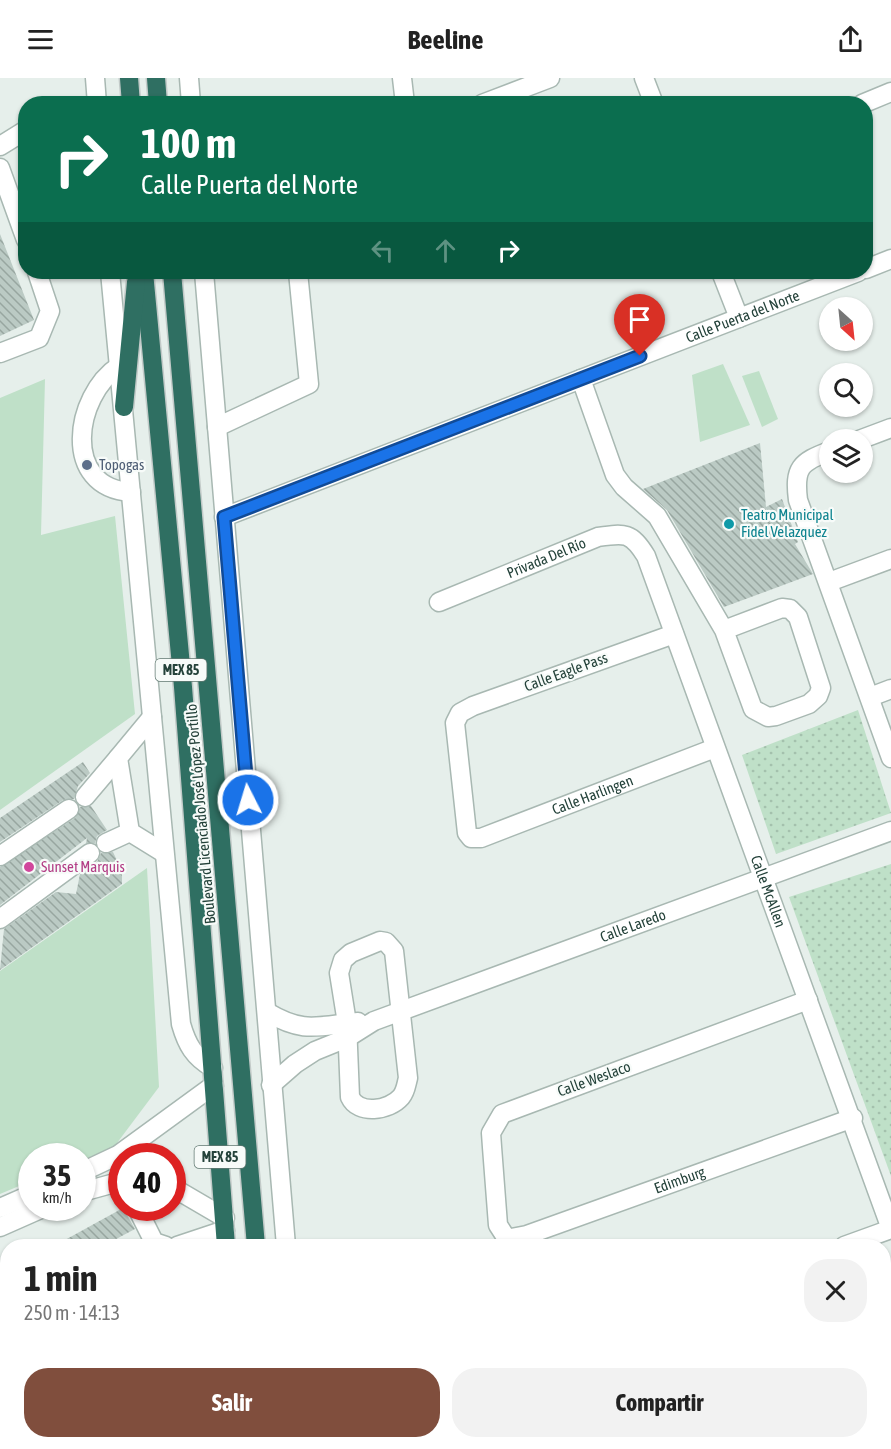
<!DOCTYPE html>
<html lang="es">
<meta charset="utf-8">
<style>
:root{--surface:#fff;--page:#f2f2f2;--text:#222;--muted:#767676;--accent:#804e3d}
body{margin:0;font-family:"Asap Condensed",sans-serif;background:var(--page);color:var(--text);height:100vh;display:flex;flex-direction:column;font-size:22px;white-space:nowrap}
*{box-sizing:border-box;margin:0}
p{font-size:20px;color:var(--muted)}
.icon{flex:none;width:33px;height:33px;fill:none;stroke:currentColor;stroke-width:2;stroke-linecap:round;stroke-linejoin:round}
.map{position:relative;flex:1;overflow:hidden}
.side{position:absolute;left:0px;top:1161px;width:891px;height:210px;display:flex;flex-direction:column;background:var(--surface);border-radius:24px 24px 0 0;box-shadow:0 2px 4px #0004}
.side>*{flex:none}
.hud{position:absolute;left:18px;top:18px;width:855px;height:183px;border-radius:24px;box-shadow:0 2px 4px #0004;background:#0b6e4f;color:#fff;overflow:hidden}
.needle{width:39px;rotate:153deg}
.controls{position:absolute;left:819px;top:219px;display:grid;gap:12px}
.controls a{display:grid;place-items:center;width:54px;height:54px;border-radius:50%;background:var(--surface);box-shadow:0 2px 4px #0004;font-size:30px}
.speed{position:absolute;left:18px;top:1065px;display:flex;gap:12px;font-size:30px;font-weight:700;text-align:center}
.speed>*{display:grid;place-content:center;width:78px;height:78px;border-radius:50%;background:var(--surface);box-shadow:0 2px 4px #0004;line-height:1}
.speed small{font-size:15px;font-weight:400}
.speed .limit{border:9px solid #d22;background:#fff;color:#111}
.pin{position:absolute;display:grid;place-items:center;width:51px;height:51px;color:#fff;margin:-62px -26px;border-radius:50% 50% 50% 0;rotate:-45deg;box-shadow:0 0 6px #0007}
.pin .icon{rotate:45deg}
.me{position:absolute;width:66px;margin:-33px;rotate:355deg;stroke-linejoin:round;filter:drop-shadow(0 0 4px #0008)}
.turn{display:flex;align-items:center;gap:21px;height:126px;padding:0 24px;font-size:27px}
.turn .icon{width:78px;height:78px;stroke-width:2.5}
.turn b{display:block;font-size:42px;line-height:51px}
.lanes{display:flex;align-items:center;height:57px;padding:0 24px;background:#0003;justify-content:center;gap:30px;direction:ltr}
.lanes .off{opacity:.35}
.round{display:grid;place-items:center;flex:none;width:63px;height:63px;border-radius:24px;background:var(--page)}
.headline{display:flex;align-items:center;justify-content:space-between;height:102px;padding:0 24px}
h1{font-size:36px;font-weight:700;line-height:45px}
.cta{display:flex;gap:12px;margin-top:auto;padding:12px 24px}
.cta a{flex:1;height:69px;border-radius:24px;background:var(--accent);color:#fff;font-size:24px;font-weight:700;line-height:69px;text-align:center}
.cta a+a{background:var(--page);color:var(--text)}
header{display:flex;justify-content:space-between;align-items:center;height:78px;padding:0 24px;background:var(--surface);font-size:27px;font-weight:700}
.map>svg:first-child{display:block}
.grass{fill:#bfe0c8}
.park{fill:url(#park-dots)}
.building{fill:url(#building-back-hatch)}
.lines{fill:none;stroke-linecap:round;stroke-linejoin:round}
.minor-casing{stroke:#a8b8b2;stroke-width:21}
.highway-casing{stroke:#c2cac8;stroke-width:21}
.minor{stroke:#fff;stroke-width:18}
.highway{stroke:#2f6f62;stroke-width:18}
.route-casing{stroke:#114b97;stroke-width:15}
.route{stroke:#1a73e8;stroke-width:10}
.service-dot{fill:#5c6f8a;stroke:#f7fbf9;stroke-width:2}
.culture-dot{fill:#0f9aa8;stroke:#f7fbf9;stroke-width:2}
.hotel-dot{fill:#d1479c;stroke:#f7fbf9;stroke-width:2}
.labels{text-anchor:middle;stroke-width:4.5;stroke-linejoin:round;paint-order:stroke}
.shield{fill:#f7fbf9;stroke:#637a73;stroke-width:1.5}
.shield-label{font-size:14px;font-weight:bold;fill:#24423a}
.street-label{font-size:15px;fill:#24423a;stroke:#f7fbf9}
.service-label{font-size:15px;fill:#4e5e75;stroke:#f7fbf9;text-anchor:start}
.culture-label{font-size:15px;fill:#0d838f;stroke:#f7fbf9;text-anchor:start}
.hotel-label{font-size:15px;fill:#b23c85;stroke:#f7fbf9;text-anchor:start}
</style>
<header><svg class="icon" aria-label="menu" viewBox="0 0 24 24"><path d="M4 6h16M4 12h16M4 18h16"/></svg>Beeline<svg class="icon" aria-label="share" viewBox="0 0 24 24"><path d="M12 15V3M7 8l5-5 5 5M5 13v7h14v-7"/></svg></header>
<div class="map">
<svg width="891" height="1371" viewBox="0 0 891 1371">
<defs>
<pattern id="park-dots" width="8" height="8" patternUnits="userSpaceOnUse" patternTransform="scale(1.5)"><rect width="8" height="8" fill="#bfe0c8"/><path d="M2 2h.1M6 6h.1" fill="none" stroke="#a4c1ad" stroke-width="1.8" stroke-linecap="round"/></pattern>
<pattern id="building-back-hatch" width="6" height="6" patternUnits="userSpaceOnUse" patternTransform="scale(1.5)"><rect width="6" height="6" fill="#bbcac4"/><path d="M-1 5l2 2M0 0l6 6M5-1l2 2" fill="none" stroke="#98a6a0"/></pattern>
</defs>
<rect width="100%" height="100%" fill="#e6efeb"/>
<!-- grass -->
<g class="grass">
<polygon points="723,286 750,347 700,364 692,297"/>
<polygon points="759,293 778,341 762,349 742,298"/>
<polygon points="45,301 41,457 115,438 135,636 0,732 0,320"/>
<polygon points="147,790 159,1009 114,1069 83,1082 82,1078 32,1078 31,1103 0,1116 0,893"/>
<polygon points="0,1190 7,1206 7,1278 0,1282"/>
</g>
<!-- park -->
<g class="park">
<polygon points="858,632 891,735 776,776 742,677"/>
<polygon points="891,786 891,1098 789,819"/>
</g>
<!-- building -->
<g class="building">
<polygon points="0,156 34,242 0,258"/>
<polygon points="760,365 766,429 782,421 798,464 795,466 813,496 724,529 667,432 643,411"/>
<polygon points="83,684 90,695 78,708 74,721 63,722 0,764 0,740"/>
<polygon points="91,728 107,752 97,758 95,765 86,765 87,760 0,827 0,789 75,740 80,729"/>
<polygon points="113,774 122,793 122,806 0,892 4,851 56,814 76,816 80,796 97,784 101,775"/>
<polygon points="123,1130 135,1151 103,1168 54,1168"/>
</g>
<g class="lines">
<defs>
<g id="minor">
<polyline points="95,0 97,26"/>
<polyline points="189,0 191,26"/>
<polyline points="402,0 405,26"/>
<polyline points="644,0 654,26"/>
<polyline points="482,26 550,0"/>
<polyline points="862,26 891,14"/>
<polyline points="0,68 26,52"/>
<polyline points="0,90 26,162"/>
<polyline points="866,191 891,181"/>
<path d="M 110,194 L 181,946 C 187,967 194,979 213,990"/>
<polyline points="204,194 286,1168"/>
<polyline points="721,194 739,240"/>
<polyline points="0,275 39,260 50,233 37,194"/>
<path d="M 119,288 C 74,318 61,410 131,414"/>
<polyline points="581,301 615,397 624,409 657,438 724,552 753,631 768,639 776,638 809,626 818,618 821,610 798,539 790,531 782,530 724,552"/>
<polyline points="217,349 309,306 298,194"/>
<polyline points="859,362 891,350"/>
<path d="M 830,373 C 800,384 794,390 798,422 L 891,680"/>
<path id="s1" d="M 224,439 L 858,194"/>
<polyline points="829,504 891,481"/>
<path id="s2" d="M 439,524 L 598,459 C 625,455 631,454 646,478 L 891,1151"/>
<path id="s3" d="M 674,556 L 473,628 L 460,635 L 455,645 L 467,755 L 471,760 L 481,760 L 715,670"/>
<polyline points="870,619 891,611"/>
<polyline points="152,639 118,680 130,754 164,775"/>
<polyline points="85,719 118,680"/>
<polyline points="106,765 130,754"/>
<polyline points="0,778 69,731"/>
<polyline points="0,841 90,775"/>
<path d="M 380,863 L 386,864 L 394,873 L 408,1000 C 406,1007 406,1013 401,1019 C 389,1033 358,1037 350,1019 L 347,945 L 339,895 L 343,882 L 351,875 Z"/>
<path id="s4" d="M 808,922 L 502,1036 L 491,1055 L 492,1069 L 498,1147 L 507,1161 L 527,1157 L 853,1040"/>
<path d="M 267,934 C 304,956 317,948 358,944"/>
<path id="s5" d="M 271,1007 L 295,986 L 315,973 L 347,960 L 374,943 L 891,753"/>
<polyline points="82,1094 118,1077 214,1007"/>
<polyline points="172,1109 225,1140"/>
<polyline points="82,1114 122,1103"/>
<polyline points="0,1130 32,1116"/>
<polyline points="137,1130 154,1164 166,1168"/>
<polyline points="0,1149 43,1130"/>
<polyline points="177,1168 225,1152"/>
<polyline points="844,1168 891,1151"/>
<polyline points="884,1284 891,1281"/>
<polyline points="0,1298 8,1294"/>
<polyline points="99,1364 100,1371"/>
<polyline points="182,1364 183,1371"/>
<polyline points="210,1364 211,1371"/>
<polyline points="303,1364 304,1371"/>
<polyline points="339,1364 339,1371"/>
<polyline points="463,1364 464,1371"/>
<polyline points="516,1364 516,1371"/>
<polyline points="45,1371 59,1364"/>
<polyline points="652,1371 672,1364"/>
</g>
<g id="highway">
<polyline points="129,0 131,26"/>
<polyline points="156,0 158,26"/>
<polyline points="144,194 183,609 226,1168"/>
<polyline points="172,194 256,1168"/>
<polyline points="124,329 136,204"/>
<polyline points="244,1364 244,1371"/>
<polyline points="274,1364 275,1371"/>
</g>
</defs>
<!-- minor casing -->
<use href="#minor" class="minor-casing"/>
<!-- highway casing -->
<use href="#highway" class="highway-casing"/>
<!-- minor -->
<use href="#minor" class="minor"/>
<!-- highway -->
<use href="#highway" class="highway"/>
</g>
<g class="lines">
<defs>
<polyline id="route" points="248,722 224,439 640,278"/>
</defs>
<!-- route casing -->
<use href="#route" class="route-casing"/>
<!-- route -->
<use href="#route" class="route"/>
</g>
<!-- markers -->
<circle class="service-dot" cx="87" cy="387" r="6"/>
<circle class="culture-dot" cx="729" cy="446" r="6"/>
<circle class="hotel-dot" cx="29" cy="789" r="6"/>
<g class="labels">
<!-- shield labels -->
<g class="shield">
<rect x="155.5" y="581" width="51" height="22" rx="4.5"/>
<rect x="194.5" y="1068" width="51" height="22" rx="4.5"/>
</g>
<g class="shield-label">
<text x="181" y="597">MEX 85</text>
<text x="220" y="1084">MEX 85</text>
</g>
<!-- street labels -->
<g class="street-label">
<text dy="5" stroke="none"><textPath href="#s1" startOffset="556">Calle Puerta del Norte</textPath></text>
<text dy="5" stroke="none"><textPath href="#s2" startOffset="116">Privada Del Río</textPath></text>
<text transform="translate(566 594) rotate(-20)" y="5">Calle Eagle Pass</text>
<text dy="5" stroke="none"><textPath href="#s3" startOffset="486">Calle Harlingen</textPath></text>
<text transform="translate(201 736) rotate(-95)" y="5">Boulevard Licenciado José López Portillo</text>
<text dy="5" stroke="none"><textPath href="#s2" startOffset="586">Calle McAllen</textPath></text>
<text dy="5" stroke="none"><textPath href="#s5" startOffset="398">Calle Laredo</textPath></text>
<text transform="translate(594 1001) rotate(-20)" y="5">Calle Weslaco</text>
<text dy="5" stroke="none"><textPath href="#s4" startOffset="640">Edimburg</textPath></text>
</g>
<!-- service labels -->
<g class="service-label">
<text x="99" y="392">Topogas</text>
</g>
<!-- culture labels -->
<g class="culture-label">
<text x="741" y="442">Teatro Municipal<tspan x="741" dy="17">Fidel Velazquez</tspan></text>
</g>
<!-- hotel labels -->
<g class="hotel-label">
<text x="41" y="794">Sunset Marquis</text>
</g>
</g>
</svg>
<div class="controls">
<a><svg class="needle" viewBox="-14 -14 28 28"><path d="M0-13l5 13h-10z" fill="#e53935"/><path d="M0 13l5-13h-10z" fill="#767676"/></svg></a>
<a><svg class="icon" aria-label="search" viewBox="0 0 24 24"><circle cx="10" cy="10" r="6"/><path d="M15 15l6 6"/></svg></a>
<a><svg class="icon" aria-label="layers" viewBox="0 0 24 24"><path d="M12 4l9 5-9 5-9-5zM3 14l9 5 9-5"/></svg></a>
</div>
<div class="speed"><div>35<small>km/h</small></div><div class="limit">40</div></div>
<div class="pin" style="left:640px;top:278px;background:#d93025"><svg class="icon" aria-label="arrive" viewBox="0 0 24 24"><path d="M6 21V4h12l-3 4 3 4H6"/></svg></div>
<svg class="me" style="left:248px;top:722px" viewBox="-20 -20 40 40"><circle r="17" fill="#1a73e8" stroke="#fff" stroke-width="3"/><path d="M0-11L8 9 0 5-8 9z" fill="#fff"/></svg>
<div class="hud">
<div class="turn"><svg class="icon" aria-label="right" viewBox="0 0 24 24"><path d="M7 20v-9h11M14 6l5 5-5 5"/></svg><div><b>100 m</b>Calle Puerta del Norte</div></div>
<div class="lanes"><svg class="icon off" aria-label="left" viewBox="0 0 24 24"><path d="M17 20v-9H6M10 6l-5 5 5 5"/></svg><svg class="icon off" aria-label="ahead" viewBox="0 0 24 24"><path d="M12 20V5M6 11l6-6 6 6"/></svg><svg class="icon" aria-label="right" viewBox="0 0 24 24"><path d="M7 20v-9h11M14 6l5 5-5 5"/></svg></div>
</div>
<section class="side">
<div class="headline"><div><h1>1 min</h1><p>250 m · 14:13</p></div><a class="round"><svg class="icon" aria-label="close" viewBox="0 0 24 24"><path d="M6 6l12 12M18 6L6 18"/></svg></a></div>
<div class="cta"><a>Salir</a><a>Compartir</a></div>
</section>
</div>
